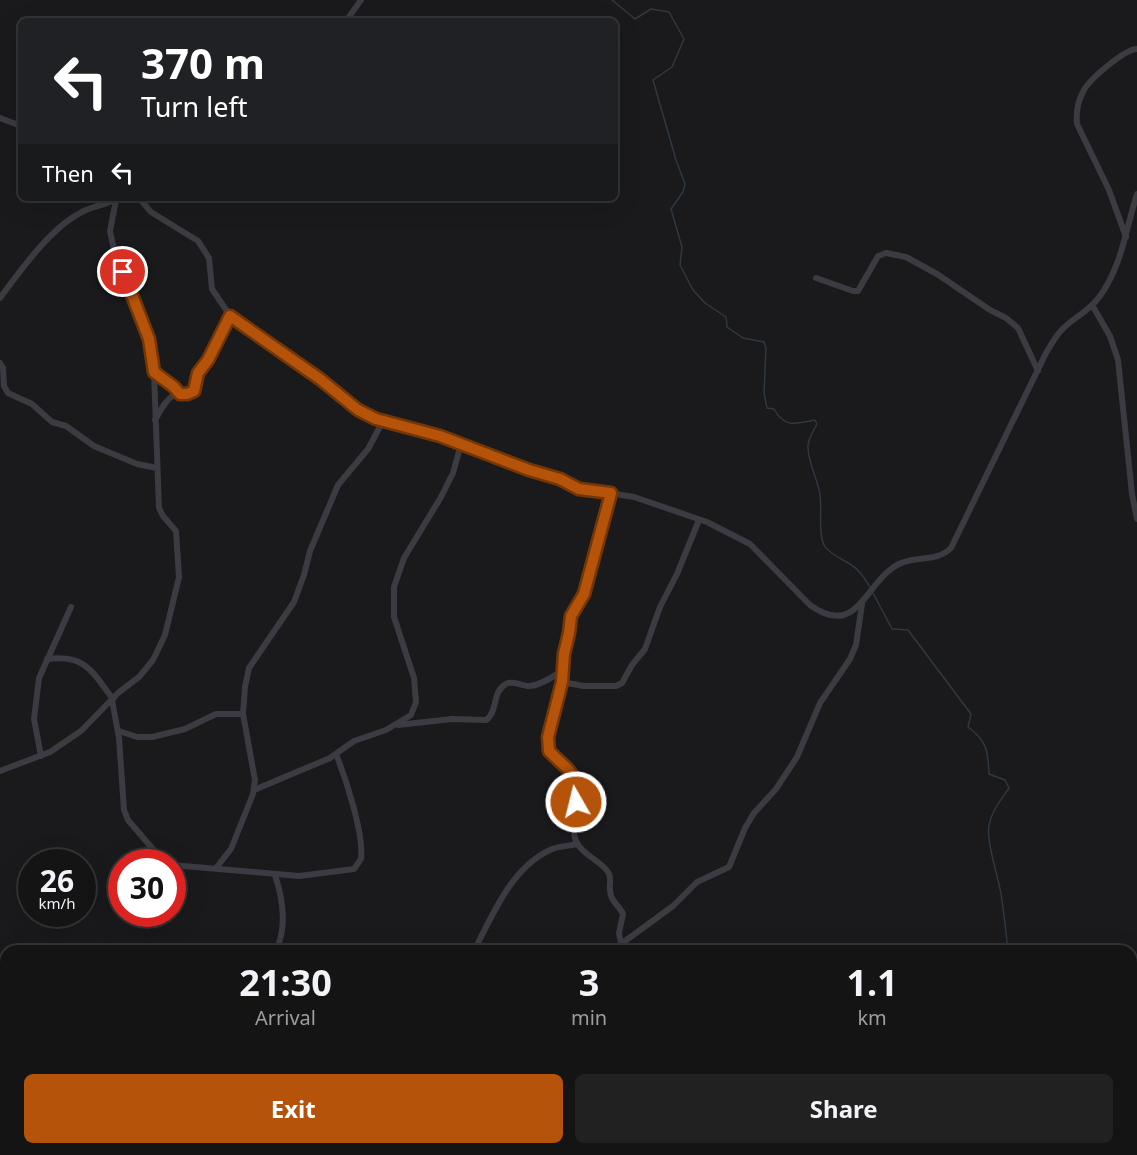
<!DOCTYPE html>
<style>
:root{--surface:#141415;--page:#212122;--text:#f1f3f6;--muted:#9d9ea0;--line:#333334;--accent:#b45309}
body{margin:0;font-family:"Noto Sans",sans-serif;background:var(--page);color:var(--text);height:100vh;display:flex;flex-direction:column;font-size:22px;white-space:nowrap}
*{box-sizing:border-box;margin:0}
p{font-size:20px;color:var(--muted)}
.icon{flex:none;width:33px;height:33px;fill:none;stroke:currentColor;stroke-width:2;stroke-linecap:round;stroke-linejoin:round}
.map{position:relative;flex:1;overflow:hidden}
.sheet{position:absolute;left:0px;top:945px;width:1137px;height:210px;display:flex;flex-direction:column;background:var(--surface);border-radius:18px 18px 0 0;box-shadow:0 6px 24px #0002,0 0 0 2px var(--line)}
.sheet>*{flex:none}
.top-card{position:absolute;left:18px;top:18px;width:600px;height:183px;border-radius:9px;box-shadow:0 6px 24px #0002,0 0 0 2px var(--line);background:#202124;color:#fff;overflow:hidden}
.speed{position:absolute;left:18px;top:849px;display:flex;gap:12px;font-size:30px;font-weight:700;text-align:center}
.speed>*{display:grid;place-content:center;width:78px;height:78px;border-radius:50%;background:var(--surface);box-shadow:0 6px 24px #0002,0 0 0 2px var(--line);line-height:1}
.speed small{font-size:15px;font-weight:400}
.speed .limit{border:9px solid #d22;background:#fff;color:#111}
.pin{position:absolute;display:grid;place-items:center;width:51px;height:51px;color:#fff;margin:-26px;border:3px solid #fff;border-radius:50%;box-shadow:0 2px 6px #0007}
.me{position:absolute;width:66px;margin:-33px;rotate:352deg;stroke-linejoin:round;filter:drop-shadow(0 0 4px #0008)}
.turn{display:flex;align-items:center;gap:21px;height:126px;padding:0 24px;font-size:27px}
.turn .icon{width:78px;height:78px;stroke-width:2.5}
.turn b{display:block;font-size:42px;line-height:51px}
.then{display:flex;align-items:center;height:57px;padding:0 24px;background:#0003;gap:12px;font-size:22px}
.eta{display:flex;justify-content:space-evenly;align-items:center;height:102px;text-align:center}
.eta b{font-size:36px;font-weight:700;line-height:42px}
.button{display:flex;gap:12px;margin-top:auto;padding:12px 24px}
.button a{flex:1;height:69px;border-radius:9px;background:var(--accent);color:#fff;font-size:24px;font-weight:700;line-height:69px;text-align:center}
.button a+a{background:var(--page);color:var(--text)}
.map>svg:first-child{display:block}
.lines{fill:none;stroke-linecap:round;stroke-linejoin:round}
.stream{stroke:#2f3841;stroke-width:1.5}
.minor{stroke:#3b3c41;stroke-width:6}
.route-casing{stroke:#753606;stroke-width:15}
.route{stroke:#b45309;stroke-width:10}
</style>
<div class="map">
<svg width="1137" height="1155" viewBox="0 0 1137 1155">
<rect width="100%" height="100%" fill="#1a1a1c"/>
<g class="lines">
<!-- stream -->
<g class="stream">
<path d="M 612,0 L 635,19 L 651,9 L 669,12 L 684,39 L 672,67 L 653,80 L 676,160 L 685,184 L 683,192 L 671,209 L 682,247 L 680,265 L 693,290 L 705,303 L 726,317 L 727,327 L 743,338 L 764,342 L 766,348 L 764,393 L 767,408 L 774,409 C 784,428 796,424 815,420 L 817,424 C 813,431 809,438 808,445 C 807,461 818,479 820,495 C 822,507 818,535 824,545 C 829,554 842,559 850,564 C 860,570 865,579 871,589"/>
<path d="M 873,593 L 892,629 L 908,630 L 971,714 L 968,727 C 987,741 988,751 989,774 L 1005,780 L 1009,788 C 1001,800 992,810 989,825 C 986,841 998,876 1001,894 C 1004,913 1006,932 1008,951"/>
<polyline points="894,1149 895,1155"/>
</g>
<!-- minor -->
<g class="minor">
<polyline points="346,21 361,0"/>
<polyline points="0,118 21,126"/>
<path d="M 139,198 L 151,212 L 198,241 L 209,258 L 212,289 L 229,314 L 320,379 L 358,410 L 376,419 L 440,436 L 529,470 L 560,479 L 579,488 L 634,497 L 707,522 L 750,544 L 810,605 C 858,640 865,581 899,564 C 916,555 936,563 951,548 L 1046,353 C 1050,347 1054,339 1059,333 C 1070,319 1088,313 1100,296 C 1122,266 1126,228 1137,194"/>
<path d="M 1126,237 L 1109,190 L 1077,124 C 1076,113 1078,101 1083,92 C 1088,80 1125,49 1137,49"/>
<polyline points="816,278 853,291 858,291 878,256 886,253 906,257 937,274 990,310 1006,318 1018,328 1038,371"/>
<path d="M 0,298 C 21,270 50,228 82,212 C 93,206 107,205 117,198"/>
<polyline points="1092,305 1110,336 1118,360 1132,494 1137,519"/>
<polyline points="0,363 3,368 4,386 8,393 32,404 52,422 66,426 94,446 137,464 157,468"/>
<polyline points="154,372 162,377 180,394"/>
<path d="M 155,420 C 160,412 165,400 174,395 C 180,392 187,394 194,391 L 198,373 L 208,360 L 230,316"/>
<path d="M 611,493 L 583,594 L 571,616 L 569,633 L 564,654 L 562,682 L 548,737 L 549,751 C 557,759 567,764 573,774 C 584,793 567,825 577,843 C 584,856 600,860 608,872 C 612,877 609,884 610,890 C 610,901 619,905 623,914 L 619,933 L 621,944"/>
<path d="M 47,659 C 86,654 92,672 113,699"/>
<polyline points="562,682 584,686 616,686 622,683 632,665 645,649 660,607 677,574 699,520"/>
<polyline points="112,700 119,738 124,810 128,820 164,862"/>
<path d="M 398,725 L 452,719 L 486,720 C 498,712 492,691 506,684 C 512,680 522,686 529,686 C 541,685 553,677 563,670"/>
<polyline points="119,731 137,737 152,737 185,729 216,714 243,714"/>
<polyline points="41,756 34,719 39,678 71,607"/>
<polyline points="0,771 50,752 81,731 118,693 139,677 153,660 165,635 179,577 176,531 163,516 159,508 154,372 149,339 115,255 110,231 116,200"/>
<polyline points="254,790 330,758 354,741 386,730 411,715 416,702 414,678 394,617 394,587 404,558 441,497 453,473 461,444"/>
<path d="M 172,865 L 299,876 L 354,869 L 361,859 C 364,834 346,779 336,754"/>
<polyline points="216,868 231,849 253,794 255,780 243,714 245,687 249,668 294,602 304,575 310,551 338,485 368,449 383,421"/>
<path d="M 275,875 C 283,899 287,927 276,951"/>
<path d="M 474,951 C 492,916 511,868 550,850 C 558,846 569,846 577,844"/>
<polyline points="618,951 621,944 673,906 697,882 729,867 745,828 754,813 776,789 797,757 820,703 850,659 856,645 862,604"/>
<polyline points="0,964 6,969"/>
<polyline points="0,1066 6,1078"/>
<polyline points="1131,1142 1137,1142"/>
<polyline points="46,1149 50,1155"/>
<polyline points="692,1149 695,1155"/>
<polyline points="1004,1153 1020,1149"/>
<polyline points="254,1155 254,1149"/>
<polyline points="379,1155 381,1149"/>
<polyline points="500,1155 504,1149"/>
<polyline points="550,1155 569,1149"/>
</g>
</g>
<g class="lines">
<defs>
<path id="route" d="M 123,272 L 149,339 L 154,372 L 174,387 L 180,394 L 187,394 L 194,391 L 198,373 L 208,360 L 230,316 L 320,379 L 358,410 L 376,419 L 440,436 L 529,470 L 560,479 L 579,489 L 611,493 L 584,594 L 571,616 L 569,633 L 564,654 L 562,682 L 548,737 L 549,751 C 570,773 576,768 576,802"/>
</defs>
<!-- route casing -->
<use href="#route" class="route-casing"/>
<!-- route -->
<use href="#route" class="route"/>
</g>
</svg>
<div class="speed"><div>26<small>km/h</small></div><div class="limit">30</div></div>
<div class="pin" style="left:123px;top:272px;background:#d93025"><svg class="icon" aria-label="arrive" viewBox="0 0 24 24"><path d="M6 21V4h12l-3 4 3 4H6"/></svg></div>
<svg class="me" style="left:576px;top:802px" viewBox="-20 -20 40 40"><circle r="17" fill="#b45309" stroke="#fff" stroke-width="3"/><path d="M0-11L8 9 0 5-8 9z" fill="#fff"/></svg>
<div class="top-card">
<div class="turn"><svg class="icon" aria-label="left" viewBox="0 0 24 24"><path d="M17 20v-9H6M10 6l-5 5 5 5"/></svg><div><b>370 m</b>Turn left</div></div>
<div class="then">Then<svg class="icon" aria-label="left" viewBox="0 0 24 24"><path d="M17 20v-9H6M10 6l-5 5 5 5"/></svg></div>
</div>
<section class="sheet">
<div class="eta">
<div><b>21:30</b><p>Arrival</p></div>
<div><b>3</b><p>min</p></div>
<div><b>1.1</b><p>km</p></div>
</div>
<div class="button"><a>Exit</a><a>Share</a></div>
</section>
</div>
